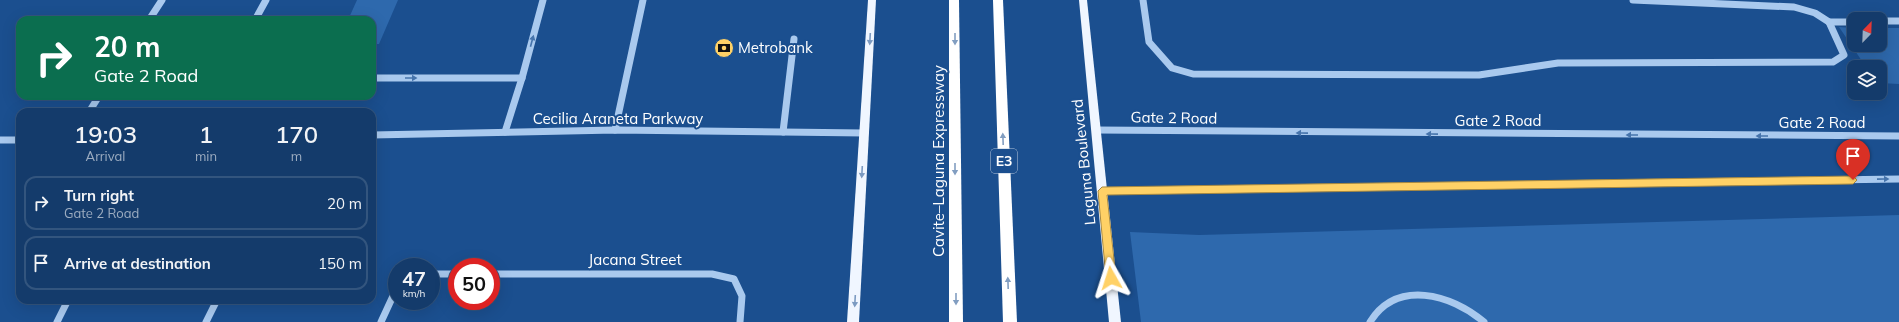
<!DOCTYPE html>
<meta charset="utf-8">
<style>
:root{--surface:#143b6b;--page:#1d4271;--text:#f1f3f6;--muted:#9dadc1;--line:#33557e}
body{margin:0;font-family:Mulish,sans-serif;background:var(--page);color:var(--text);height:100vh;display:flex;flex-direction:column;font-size:15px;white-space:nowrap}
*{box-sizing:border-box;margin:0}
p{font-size:13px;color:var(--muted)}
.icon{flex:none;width:22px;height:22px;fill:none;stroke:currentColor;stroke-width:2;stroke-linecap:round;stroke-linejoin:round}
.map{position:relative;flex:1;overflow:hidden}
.drawer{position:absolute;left:16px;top:108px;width:360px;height:196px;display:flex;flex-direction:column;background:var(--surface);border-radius:12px;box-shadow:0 4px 16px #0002,0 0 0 1px var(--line)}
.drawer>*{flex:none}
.banner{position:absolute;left:16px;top:16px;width:360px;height:84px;border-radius:12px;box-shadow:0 4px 16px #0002,0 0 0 1px var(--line);background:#0b6e4f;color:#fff;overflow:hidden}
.needle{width:26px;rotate:23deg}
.controls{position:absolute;left:1847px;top:12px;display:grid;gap:8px}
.controls a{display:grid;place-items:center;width:40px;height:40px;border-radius:8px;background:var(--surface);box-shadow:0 4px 16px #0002,0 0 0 1px var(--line);font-size:20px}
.speed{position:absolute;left:388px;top:258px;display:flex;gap:8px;font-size:20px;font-weight:700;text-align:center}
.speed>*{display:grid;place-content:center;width:52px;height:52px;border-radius:50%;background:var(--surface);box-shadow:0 4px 16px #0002,0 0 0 1px var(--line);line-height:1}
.speed small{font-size:10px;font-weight:400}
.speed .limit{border:6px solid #d22;background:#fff;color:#111}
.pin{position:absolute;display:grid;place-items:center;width:34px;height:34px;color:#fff;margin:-41px -17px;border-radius:50% 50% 50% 0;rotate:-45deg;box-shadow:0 0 4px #0007}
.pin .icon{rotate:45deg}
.me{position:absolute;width:44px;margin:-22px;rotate:354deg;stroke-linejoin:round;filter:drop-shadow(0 0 3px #0008)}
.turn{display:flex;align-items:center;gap:14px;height:84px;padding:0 12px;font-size:18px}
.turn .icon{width:52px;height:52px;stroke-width:2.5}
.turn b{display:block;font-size:28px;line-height:34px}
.eta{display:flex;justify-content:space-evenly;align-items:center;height:68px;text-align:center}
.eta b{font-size:24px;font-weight:600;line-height:28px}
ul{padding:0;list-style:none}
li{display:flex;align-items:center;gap:12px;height:54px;margin:0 8px 6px;padding:0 4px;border:2px solid var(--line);border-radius:12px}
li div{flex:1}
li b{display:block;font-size:15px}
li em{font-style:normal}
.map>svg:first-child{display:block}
.green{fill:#2e69ad}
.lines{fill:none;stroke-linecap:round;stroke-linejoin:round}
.minor{stroke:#a9c9ee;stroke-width:7}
.major{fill:#f0f6ff;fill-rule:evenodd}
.highway{fill:#fff;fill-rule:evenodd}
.oneway{fill:#7b9ac1}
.oneway2{fill:#829ec1}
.oneway3{fill:#4674ac}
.route{fill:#ffd166;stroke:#a68842}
.labels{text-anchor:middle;stroke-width:4;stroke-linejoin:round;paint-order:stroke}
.shield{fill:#1b4f8f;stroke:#bbcadd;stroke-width:1}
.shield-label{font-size:14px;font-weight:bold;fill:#fff}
.poi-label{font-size:15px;fill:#fff;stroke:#1b4f8f;text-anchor:start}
.street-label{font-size:15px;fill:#fff;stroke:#1b4f8f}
</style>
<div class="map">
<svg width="1899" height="322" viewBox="0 0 1899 322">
<rect width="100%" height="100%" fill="#1b4f8f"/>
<!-- green -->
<g class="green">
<polygon points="357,0 398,0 379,44 372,44 372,20 348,20"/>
<polygon points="1839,27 1854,28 1854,45 1880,45 1880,28 1899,28 1899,84 1880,83 1880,67 1866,67"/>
<polygon points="1899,215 1899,322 1141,322 1130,232 1199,235"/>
</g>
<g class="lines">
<!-- minor -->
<g class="minor">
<polyline points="1143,0 1149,42 1172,68 1193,74 1479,75 1558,63 1833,62 1844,55 1829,22 1854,22"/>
<polyline points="1633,0 1794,7 1815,13 1829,22"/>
<polyline points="149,20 162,0"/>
<polyline points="255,20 266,0"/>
<polyline points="1880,21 1899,21"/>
<polyline points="372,78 522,78"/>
<polyline points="89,112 99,96"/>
<polyline points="615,130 643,0"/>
<polyline points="1097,130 1899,136"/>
<polyline points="505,132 522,78 543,0"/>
<polyline points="783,132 794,39"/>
<polyline points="372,135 615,130 864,133"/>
<polyline points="0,140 20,140"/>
<polyline points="1102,191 1899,179"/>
<polyline points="431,274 457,274"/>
<polyline points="491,274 712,274 734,279 742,296 740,322"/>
<polyline points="57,322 68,300"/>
<polyline points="206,322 217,300"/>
<polyline points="381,322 393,296 397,292"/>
<path d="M 1370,322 C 1397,279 1451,294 1484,322"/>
</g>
<!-- major -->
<g class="major">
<polygon points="868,0 876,0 859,322 847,322"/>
<polygon points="1079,0 1087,0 1121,322 1109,322"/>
</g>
<!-- highway -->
<g class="highway">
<polygon points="949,0 959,0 963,322 949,322"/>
<polygon points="993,0 1003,0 1017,322 1003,322"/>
</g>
</g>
<!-- one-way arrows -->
<defs><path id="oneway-solid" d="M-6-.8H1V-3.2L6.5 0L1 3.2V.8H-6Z"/></defs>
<g class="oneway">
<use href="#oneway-solid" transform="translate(870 39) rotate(93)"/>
<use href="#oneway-solid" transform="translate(862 172) rotate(93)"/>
<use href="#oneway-solid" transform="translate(855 301) rotate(93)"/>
</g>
<g class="oneway2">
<use href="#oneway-solid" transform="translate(955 39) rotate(90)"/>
<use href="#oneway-solid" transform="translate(1003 139) rotate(-92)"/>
<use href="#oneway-solid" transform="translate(955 169) rotate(90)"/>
<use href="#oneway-solid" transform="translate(1008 283) rotate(-92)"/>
<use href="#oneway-solid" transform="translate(956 299) rotate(90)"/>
</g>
<g class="oneway3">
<use href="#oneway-solid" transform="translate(532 41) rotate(-75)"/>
<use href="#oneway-solid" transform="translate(411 78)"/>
<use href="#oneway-solid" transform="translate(1302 133) rotate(-179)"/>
<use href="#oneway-solid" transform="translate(1432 134) rotate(-179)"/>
<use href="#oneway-solid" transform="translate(1632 135) rotate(-180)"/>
<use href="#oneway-solid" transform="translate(1762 136) rotate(-180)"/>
<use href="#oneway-solid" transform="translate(1883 179) rotate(-1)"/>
</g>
<!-- route -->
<polygon class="route" points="1853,176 1857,180 1853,184 1107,195 1116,278 1115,281 1108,281 1106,278 1098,191 1102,187"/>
<!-- icons -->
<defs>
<symbol id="bank-disc" viewBox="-11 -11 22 22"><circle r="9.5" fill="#ffd166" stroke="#1b4f8f"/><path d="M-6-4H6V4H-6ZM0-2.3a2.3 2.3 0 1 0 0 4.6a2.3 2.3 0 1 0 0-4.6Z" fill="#111"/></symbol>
</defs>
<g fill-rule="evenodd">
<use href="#bank-disc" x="713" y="37" width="22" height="22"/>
</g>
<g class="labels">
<!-- shield labels -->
<rect class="shield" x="991" y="149" width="26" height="24" rx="3"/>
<g class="shield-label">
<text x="1004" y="166">E3</text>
</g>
<!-- poi labels -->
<g class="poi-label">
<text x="738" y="53">Metrobank</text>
</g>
<!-- street labels -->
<g class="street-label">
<text transform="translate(1174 118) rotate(1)" y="5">Gate 2 Road</text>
<text x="618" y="124">Cecilia Araneta Parkway</text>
<text x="1498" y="126">Gate 2 Road</text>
<text x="1822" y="128">Gate 2 Road</text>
<text transform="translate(939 161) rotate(-90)" y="5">Cavite–Laguna Expressway</text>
<text transform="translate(1084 162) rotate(-96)" y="5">Laguna Boulevard</text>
<text x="635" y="265">Jacana Street</text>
</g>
</g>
</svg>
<div class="controls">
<a><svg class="needle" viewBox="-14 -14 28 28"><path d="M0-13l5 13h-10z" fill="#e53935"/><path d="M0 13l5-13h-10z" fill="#9dadc1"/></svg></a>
<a><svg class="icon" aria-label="layers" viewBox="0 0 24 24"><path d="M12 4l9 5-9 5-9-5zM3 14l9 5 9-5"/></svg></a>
</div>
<div class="speed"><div>47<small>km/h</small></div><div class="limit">50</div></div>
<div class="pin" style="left:1853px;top:180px;background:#d93025"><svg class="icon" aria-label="arrive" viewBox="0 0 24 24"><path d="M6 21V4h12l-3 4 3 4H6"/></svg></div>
<svg class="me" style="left:1111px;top:278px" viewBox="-20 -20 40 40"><path d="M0-17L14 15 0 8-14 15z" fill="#ffd166" stroke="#fff" stroke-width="4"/></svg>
<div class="banner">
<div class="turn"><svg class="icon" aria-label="right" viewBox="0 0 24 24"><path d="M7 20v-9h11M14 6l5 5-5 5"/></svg><div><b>20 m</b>Gate 2 Road</div></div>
</div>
<section class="drawer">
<div class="eta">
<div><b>19:03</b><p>Arrival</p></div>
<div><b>1</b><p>min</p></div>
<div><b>170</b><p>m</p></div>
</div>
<ul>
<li><svg class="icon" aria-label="right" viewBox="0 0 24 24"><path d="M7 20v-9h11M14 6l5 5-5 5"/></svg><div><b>Turn right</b><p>Gate 2 Road</p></div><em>20 m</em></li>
<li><svg class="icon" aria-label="arrive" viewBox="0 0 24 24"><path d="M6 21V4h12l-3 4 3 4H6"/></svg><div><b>Arrive at destination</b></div><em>150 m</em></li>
</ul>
</section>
</div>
